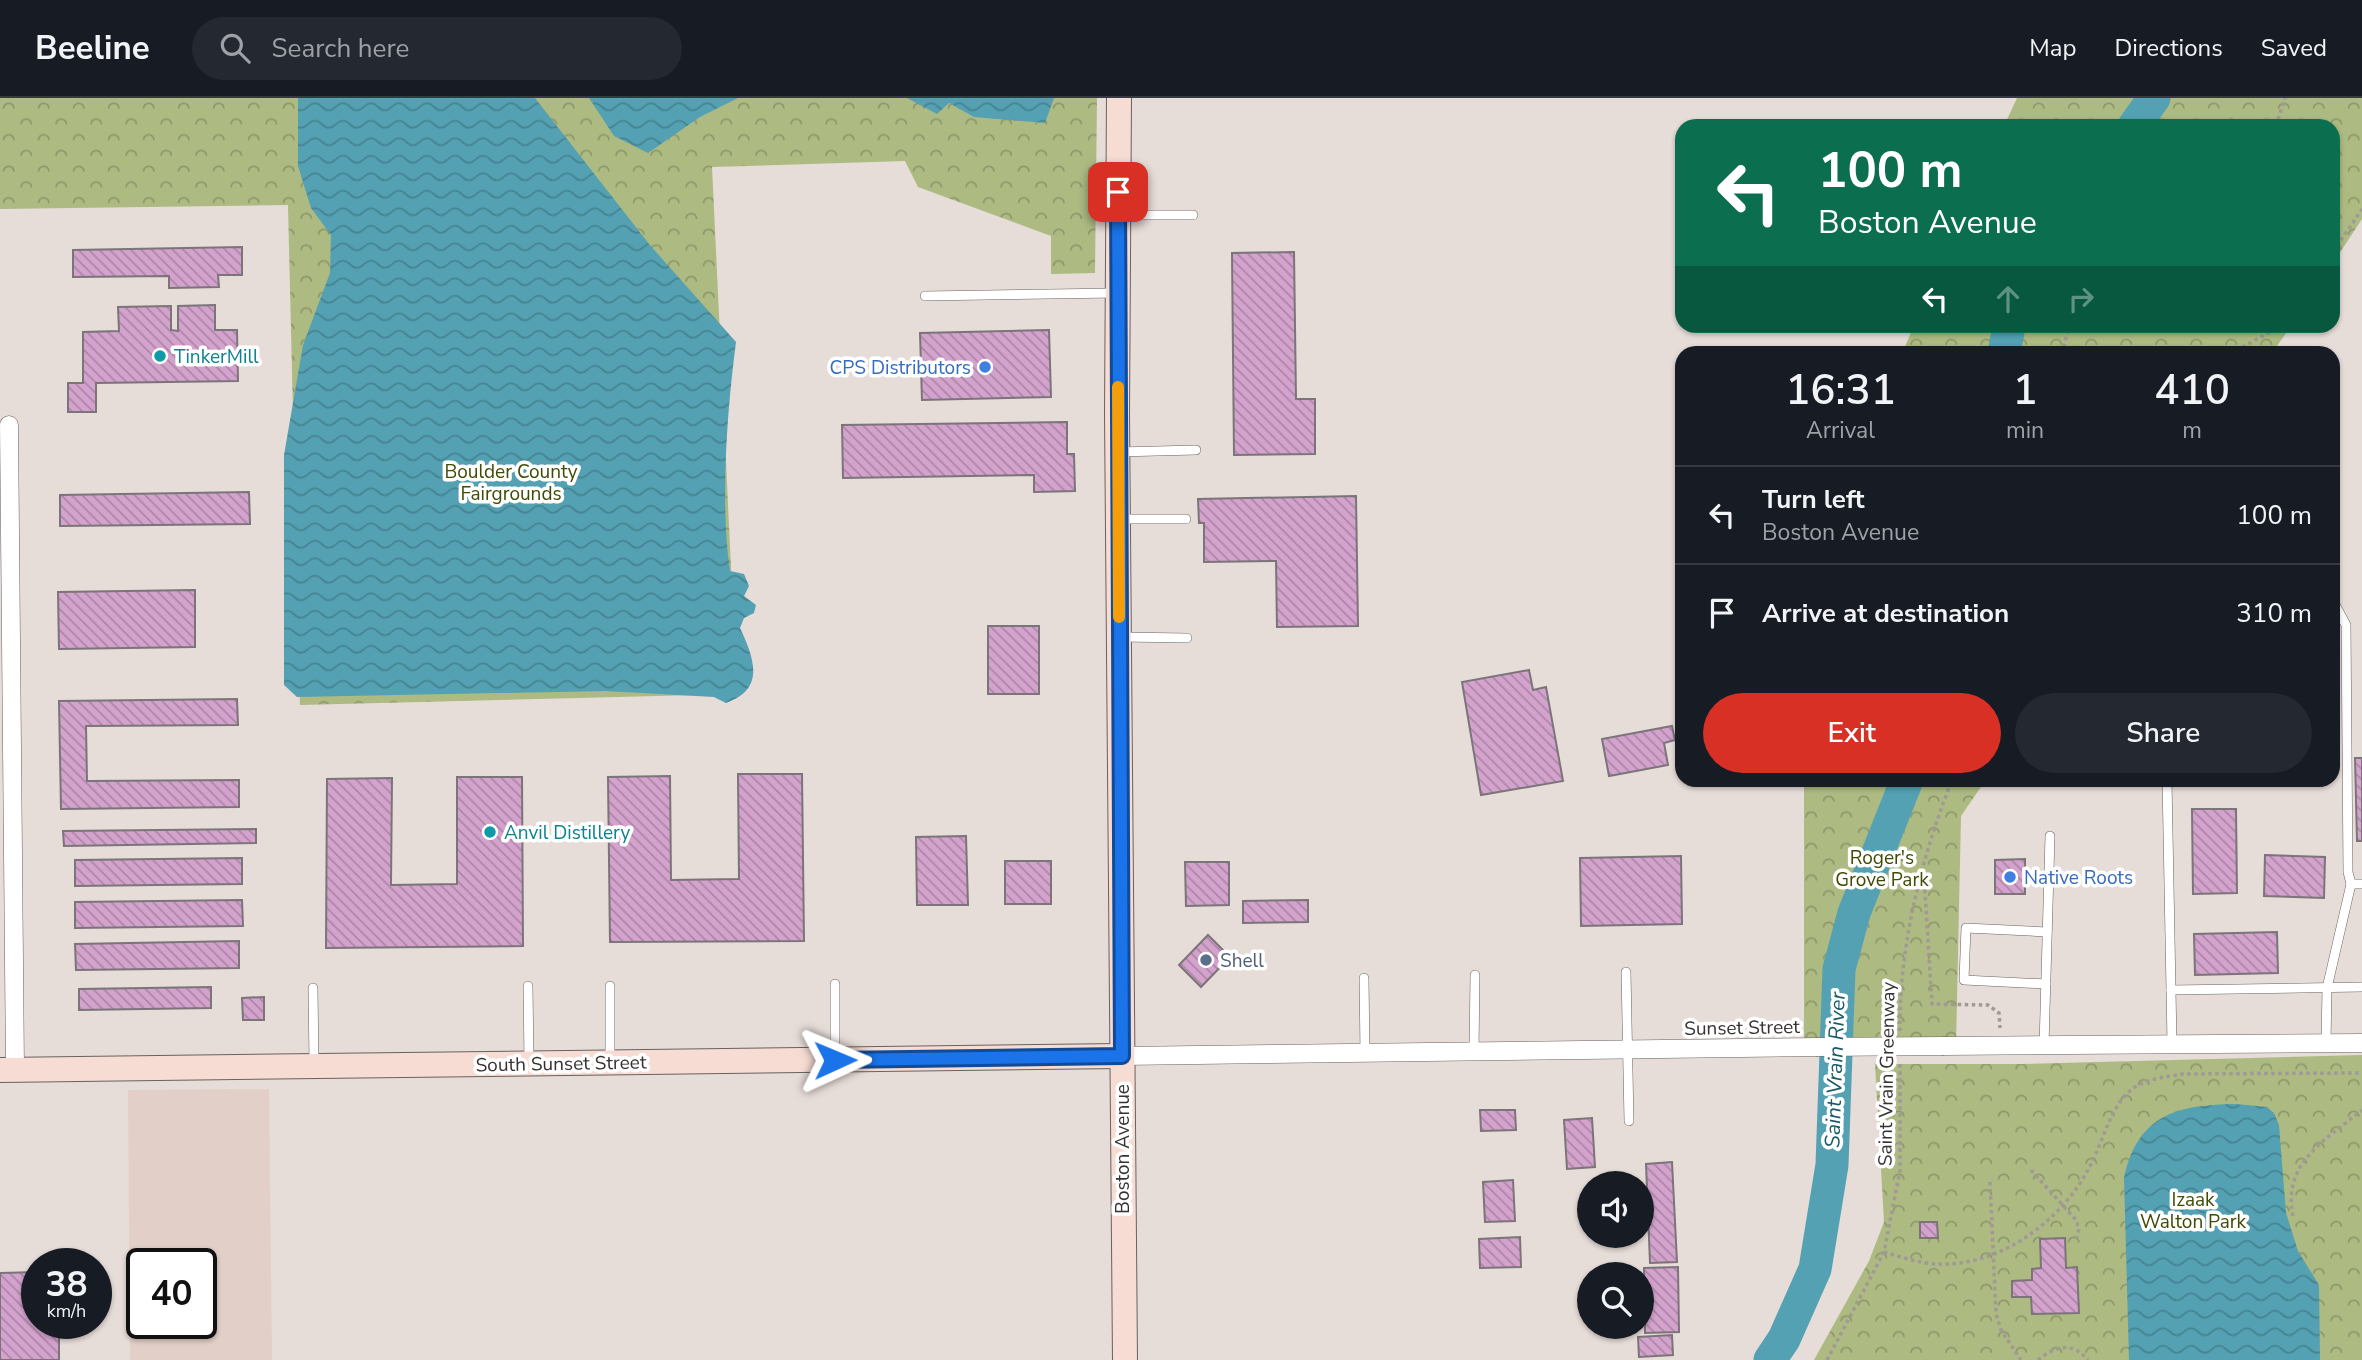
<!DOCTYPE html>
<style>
:root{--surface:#171b24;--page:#242831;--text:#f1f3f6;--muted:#9ea1a6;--line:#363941;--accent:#d93025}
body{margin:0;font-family:"Nunito Sans",sans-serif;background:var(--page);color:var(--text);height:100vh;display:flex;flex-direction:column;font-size:26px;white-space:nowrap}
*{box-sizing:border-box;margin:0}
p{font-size:23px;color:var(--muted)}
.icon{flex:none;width:38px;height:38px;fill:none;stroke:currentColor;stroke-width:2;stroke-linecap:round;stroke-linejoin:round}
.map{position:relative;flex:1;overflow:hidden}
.drawer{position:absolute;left:1675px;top:248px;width:665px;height:441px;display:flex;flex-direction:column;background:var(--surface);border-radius:21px;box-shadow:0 2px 5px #0004}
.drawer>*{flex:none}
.top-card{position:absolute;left:1675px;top:21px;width:665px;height:214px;border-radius:21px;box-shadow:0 2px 5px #0004;background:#0b6e4f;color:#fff;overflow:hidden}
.buttons{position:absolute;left:1577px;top:1073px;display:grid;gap:14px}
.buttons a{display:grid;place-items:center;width:77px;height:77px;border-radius:50%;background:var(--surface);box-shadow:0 2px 5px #0004;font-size:35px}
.speed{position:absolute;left:21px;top:1150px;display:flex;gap:14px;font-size:35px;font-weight:700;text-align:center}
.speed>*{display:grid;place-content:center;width:91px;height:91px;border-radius:50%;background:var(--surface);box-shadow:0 2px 5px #0004;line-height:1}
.speed small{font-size:18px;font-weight:400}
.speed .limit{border:4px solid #111;border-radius:10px;background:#fff;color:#111}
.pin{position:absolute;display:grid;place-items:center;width:60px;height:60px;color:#fff;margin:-30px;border-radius:14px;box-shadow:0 4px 10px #0006}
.me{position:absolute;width:77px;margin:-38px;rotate:89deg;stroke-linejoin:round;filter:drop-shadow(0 0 5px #0008)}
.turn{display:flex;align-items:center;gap:24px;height:147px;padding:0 28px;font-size:32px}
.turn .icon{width:91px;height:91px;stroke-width:2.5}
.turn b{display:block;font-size:49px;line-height:60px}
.lanes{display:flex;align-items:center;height:66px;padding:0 28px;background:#0003;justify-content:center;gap:35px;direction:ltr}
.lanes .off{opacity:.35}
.eta{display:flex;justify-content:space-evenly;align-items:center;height:119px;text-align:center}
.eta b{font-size:42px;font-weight:600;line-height:49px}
.cta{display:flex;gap:14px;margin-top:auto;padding:14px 28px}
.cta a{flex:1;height:80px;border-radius:42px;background:var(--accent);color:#fff;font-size:28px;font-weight:600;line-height:80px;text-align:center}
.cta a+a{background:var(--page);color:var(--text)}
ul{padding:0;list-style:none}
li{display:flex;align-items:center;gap:21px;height:98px;padding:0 28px;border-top:2px solid var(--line)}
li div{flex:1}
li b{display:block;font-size:26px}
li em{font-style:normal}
header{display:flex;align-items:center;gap:42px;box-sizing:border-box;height:98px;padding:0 35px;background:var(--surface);border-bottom:2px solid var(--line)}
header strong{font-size:33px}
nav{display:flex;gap:38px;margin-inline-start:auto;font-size:24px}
.search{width:490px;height:63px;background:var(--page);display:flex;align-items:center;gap:18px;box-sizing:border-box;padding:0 24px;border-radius:38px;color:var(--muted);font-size:26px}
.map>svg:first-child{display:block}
.built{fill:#e1cfc8;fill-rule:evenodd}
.park{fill:url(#park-crowns)}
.water{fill:url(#water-waves)}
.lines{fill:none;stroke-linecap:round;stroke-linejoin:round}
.river{stroke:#53a1b3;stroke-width:33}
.building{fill:url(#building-back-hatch);stroke:#7b7479;stroke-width:2}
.lane-casing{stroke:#6a625f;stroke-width:10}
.street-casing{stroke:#6a625f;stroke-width:19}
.secondary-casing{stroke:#6a625f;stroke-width:26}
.path{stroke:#a09996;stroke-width:3.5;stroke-dasharray:3.5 3.5;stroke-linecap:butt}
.lane{stroke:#fff;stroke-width:9}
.street{stroke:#fff;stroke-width:18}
.secondary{stroke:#f6dcd3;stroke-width:24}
.street-bridge-casing{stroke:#6a625f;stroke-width:19;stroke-linecap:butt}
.street-bridge{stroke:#fff;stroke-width:18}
.route-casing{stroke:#114b97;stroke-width:18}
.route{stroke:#1a73e8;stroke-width:12}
.slow{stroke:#f59e0b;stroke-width:12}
.culture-dot{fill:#0f9aa8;stroke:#fff;stroke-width:2.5}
.shop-dot{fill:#3f7fe0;stroke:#fff;stroke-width:2.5}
.service-dot{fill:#5c6f8a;stroke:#fff;stroke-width:2.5}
.labels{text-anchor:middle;stroke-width:7;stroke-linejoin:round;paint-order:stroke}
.culture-label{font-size:19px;fill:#0d838f;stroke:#fff;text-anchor:start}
.shop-label{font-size:19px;fill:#366cbe;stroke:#fff;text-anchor:end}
.park-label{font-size:19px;fill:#404b05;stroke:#fff}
.service-label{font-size:19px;fill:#4e5e75;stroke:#fff;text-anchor:start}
.street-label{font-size:19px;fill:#363231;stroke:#fff}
.water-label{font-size:21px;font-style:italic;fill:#195a67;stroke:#fff}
</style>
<header>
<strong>Beeline</strong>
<div class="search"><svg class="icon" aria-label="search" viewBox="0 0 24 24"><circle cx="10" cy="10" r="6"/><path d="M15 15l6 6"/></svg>Search here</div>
<nav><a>Map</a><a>Directions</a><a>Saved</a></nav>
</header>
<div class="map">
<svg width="2362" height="1262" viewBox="0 0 2362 1262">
<defs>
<pattern id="park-crowns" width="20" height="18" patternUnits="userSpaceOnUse" patternTransform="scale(1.75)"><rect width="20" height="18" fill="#adba82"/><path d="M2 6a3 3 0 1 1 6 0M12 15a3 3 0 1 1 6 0" fill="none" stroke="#8e986b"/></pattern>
<pattern id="water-waves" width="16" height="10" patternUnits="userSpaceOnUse" patternTransform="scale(1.75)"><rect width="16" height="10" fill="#53a1b3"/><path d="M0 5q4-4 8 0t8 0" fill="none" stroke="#468492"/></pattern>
<pattern id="building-back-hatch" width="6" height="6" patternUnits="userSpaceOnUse" patternTransform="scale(1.75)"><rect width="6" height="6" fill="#d4a3cd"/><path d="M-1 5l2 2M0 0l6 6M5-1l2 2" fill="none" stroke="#ad85a7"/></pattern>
</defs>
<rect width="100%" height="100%" fill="#e6dcd8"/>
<!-- built -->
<path class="built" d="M 269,991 L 272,1262 L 130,1262 L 128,992 ZM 142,1166 L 201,1166 L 201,1225 L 142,1225 Z"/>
<!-- park -->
<g class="park">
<polygon points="0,0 1097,0 1095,175 1051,176 1051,138 918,89 905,63 712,69 737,596 300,607 288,107 0,111"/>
<polygon points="2017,0 2362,0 2362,121 2333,165 2333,28 2004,28"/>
<polygon points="1914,228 2291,228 2272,255 1902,255"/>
<polygon points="1804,683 1985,683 1961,718 1956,947 1804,949"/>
<polygon points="2362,957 2362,1262 1814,1262 1869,1163 1884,1124 1875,966 2021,966"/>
</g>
<!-- water -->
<g class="water">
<path d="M 298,0 L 535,0 L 649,146 L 736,244 C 727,312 720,406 730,473 L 744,476 L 749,488 L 744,498 L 756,507 L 754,515 L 744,520 L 740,530 C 754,560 766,591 726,605 L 714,599 L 605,593 L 297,599 L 284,587 L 284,357 L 303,247 L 330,175 L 331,137 L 311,110 L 298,68 Z"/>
<polygon points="589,0 738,0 700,19 648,55 614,38"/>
<polygon points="907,0 1054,0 1045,25 974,19 949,5 937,16"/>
<path d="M 2236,1006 L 2267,1009 L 2274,1015 L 2279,1027 L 2286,1115 L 2298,1153 L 2319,1187 L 2320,1262 L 2129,1262 L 2124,1080 C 2138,1015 2179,1007 2236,1006 Z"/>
</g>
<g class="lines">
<!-- river -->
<g class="river">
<polyline points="2134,28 2154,0"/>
<polyline points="2004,256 2009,228"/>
<polyline points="1770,1262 1784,1241 1815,1171 1832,1067 1839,871 1854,815 1907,682"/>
</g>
</g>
<!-- building -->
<g class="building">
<polygon points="242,149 242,177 218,177 219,189 169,190 169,178 73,179 73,152"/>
<polygon points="1294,154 1296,301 1315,301 1315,356 1234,357 1232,155"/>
<polygon points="215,207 215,232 237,232 238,283 96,285 96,314 68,314 68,285 83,285 83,234 119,233 118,209 171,208 171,232 178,233 178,208"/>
<polygon points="1049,232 1051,299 922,302 920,235"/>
<polygon points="1067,324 1067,356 1074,356 1075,393 1034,394 1034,377 843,380 842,327"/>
<polygon points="249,394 250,426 60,428 60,397"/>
<polygon points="1356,398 1358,528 1277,529 1276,463 1204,464 1204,425 1199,425 1198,401"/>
<polygon points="195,492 195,549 59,551 58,494"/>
<rect x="988" y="528" width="51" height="68"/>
<polygon points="1529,572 1533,592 1546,589 1563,683 1481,697 1462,584"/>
<polygon points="237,601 238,627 86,628 87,683 239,682 239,709 61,711 59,603"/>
<polygon points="1672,628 1675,642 1664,645 1668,667 1609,678 1602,641"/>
<polygon points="2355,660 2362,660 2362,743 2357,743"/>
<polygon points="738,676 802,676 804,843 610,844 608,679 670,678 671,782 739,781"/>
<polygon points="457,679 522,679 523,848 326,850 327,681 392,680 391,787 457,786"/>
<polygon points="2192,711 2236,711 2237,795 2193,796"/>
<polygon points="256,731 256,745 64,748 63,733"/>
<polygon points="966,738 968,807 917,807 916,739"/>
<polygon points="2265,757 2325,759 2324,800 2264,798"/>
<polygon points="1681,758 1682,826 1581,828 1580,760"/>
<polygon points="242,760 242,786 75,788 75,762"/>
<polygon points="2025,761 2025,796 1995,796 1995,762"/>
<rect x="1005" y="763" width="46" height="43"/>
<polygon points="1185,764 1229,764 1229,807 1186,808"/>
<polygon points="242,802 243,828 75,830 75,804"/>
<polygon points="1308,802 1308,824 1243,825 1243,803"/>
<polygon points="2277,834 2278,875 2195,877 2194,836"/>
<polygon points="1208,837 1230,859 1201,889 1179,867"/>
<polygon points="239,843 239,870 76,872 75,846"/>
<polygon points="211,889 211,910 79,912 79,891"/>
<polygon points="264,899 264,922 243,922 242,900"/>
<polygon points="1480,1012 1515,1012 1516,1032 1481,1033"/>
<polygon points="1592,1020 1595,1069 1567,1071 1564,1022"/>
<polygon points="1672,1064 1677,1164 1650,1165 1646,1066"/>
<polygon points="1513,1082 1515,1123 1485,1124 1483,1084"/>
<polygon points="1920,1124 1937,1124 1938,1140 1920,1140"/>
<polygon points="1520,1139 1521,1169 1480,1170 1479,1141"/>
<polygon points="2065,1140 2066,1170 2077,1169 2079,1215 2032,1216 2031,1199 2012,1199 2012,1183 2032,1182 2032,1171 2041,1170 2040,1141"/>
<polygon points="1678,1169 1679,1234 1645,1235 1644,1170"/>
<polygon points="37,1174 37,1225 59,1225 59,1262 0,1262 0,1175"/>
<polygon points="1672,1237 1673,1257 1639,1259 1638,1239"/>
</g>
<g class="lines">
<defs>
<g id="lane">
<polyline points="1121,117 1193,117"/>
<polyline points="925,198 1116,195"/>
<polyline points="1118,354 1196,352"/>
<polyline points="1118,421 1186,421"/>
<polyline points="2333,503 2346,527 2348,774 2351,786"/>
<polyline points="1121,539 1187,540"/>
<polyline points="2167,682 2171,892"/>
<polyline points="1626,874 1629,1023"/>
<polyline points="1364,880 1365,955"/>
<polyline points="2046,886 1964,882 1966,830 2047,834"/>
<polyline points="528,888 529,964"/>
<polyline points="313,890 314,965"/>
<polyline points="2172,946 2171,892 2362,889"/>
<polyline points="2326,946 2327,890 2351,786 2362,786"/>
<polyline points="2044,948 2050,738"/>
<polyline points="1474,954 1475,877"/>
<polyline points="835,960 835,886"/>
<polyline points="610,963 610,888"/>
</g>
<g id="street">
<polyline points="9,327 15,972"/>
<polyline points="1944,948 2362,945"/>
<polyline points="1122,958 1816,949"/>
</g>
<g id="secondary">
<polyline points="1119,0 1117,316 1125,1262"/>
<polyline points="0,972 1122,958"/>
</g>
</defs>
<!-- lane casing -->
<use href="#lane" class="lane-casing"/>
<!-- street casing -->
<use href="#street" class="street-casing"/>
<!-- secondary casing -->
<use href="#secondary" class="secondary-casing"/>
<!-- path -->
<g class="path">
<polyline points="2276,28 2285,0"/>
<polyline points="2333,154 2362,111"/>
<polyline points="2062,256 2069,228"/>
<polyline points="2230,256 2281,228"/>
<polyline points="1924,778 1932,906 1988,907 1999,915 2000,930"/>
<path d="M 1900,933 C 1899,848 1921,761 1952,682"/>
<polyline points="2031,1072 2076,1122 2079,1131 2076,1141"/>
<polyline points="1990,1084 1996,1216 2001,1232 2021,1262"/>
<path d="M 2293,1118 C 2282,1064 2326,1042 2362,1012"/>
<path d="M 1884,1154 C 1901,1159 1919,1165 1936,1166 C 1999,1169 2059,1125 2088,1072 C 2102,1048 2109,1010 2131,992 C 2144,981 2166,979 2182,976 L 2362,975"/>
<polyline points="1827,1262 1884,1154 1900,1073 1900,965"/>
<path d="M 2038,1262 C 2055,1248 2072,1243 2088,1262"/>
</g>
<!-- lane -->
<use href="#lane" class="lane"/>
<!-- street -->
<use href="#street" class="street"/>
<!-- secondary -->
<use href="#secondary" class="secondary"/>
<defs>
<polyline id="street-bridge" points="1816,949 1944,948"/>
</defs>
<!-- street-bridge casing -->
<use href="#street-bridge" class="street-bridge-casing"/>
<!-- street-bridge -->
<use href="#street-bridge" class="street-bridge"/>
</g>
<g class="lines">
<defs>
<polyline id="route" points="835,962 1122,958 1118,94"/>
</defs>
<!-- route casing -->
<use href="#route" class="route-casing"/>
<!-- route -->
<use href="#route" class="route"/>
<!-- slow -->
<polyline class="slow" points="1118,289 1119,519"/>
</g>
<!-- markers -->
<g class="culture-dot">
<circle cx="160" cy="258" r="7"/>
<circle cx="490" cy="734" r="7"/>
</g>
<g class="shop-dot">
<circle cx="985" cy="269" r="7"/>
<circle cx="2010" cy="779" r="7"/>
</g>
<circle class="service-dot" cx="1206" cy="862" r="7"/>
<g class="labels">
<!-- culture labels -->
<g class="culture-label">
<text x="174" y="265">TinkerMill</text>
<text x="504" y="741">Anvil Distillery</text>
</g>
<!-- shop labels -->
<g class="shop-label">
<text x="971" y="276">CPS Distributors</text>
<text x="2024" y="786" text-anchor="start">Native Roots</text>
</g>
<!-- park labels -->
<g class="park-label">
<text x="511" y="380">Boulder County<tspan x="511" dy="22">Fairgrounds</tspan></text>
<text x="1882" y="766">Roger's<tspan x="1882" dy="22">Grove Park</tspan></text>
<text x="2193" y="1108">Izaak<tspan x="2193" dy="22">Walton Park</tspan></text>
</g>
<!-- service labels -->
<g class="service-label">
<text x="1220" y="869">Shell</text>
</g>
<!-- street labels -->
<g class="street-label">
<text transform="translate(1742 929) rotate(-1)" y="7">Sunset Street</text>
<text transform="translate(561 965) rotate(-1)" y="7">South Sunset Street</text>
<text transform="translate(1886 976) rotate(-89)" y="7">Saint Vrain Greenway</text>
<text transform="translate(1122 1051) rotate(-90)" y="7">Boston Avenue</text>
</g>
<!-- water labels -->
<g class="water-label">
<text transform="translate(1835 972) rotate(-88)" y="7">Saint Vrain River</text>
</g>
</g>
</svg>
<div class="buttons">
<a><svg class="icon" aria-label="sound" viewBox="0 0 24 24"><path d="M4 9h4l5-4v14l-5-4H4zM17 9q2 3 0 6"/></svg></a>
<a><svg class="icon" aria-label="search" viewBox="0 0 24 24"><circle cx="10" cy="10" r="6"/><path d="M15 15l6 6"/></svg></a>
</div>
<div class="speed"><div>38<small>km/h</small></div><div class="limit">40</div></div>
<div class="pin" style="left:1118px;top:94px;background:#d93025"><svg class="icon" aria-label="arrive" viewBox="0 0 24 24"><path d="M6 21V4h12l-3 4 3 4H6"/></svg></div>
<svg class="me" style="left:835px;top:962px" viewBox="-20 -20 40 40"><path d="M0-17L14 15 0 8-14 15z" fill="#1a73e8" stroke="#fff" stroke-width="4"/></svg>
<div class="top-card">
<div class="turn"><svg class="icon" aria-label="left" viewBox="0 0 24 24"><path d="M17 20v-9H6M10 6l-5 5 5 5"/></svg><div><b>100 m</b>Boston Avenue</div></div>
<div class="lanes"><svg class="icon" aria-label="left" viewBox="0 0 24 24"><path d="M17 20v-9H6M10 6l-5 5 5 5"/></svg><svg class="icon off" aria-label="ahead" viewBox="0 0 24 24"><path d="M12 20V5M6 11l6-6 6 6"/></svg><svg class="icon off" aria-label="right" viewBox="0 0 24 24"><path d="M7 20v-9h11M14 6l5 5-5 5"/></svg></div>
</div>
<section class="drawer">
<div class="eta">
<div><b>16:31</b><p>Arrival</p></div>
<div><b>1</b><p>min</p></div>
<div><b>410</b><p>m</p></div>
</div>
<ul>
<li><svg class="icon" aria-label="left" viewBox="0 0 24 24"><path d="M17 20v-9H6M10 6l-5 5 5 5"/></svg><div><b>Turn left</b><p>Boston Avenue</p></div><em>100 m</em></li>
<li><svg class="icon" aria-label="arrive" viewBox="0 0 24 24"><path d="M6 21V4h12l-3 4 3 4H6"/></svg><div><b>Arrive at destination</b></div><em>310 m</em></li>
</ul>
<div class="cta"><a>Exit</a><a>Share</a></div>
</section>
</div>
